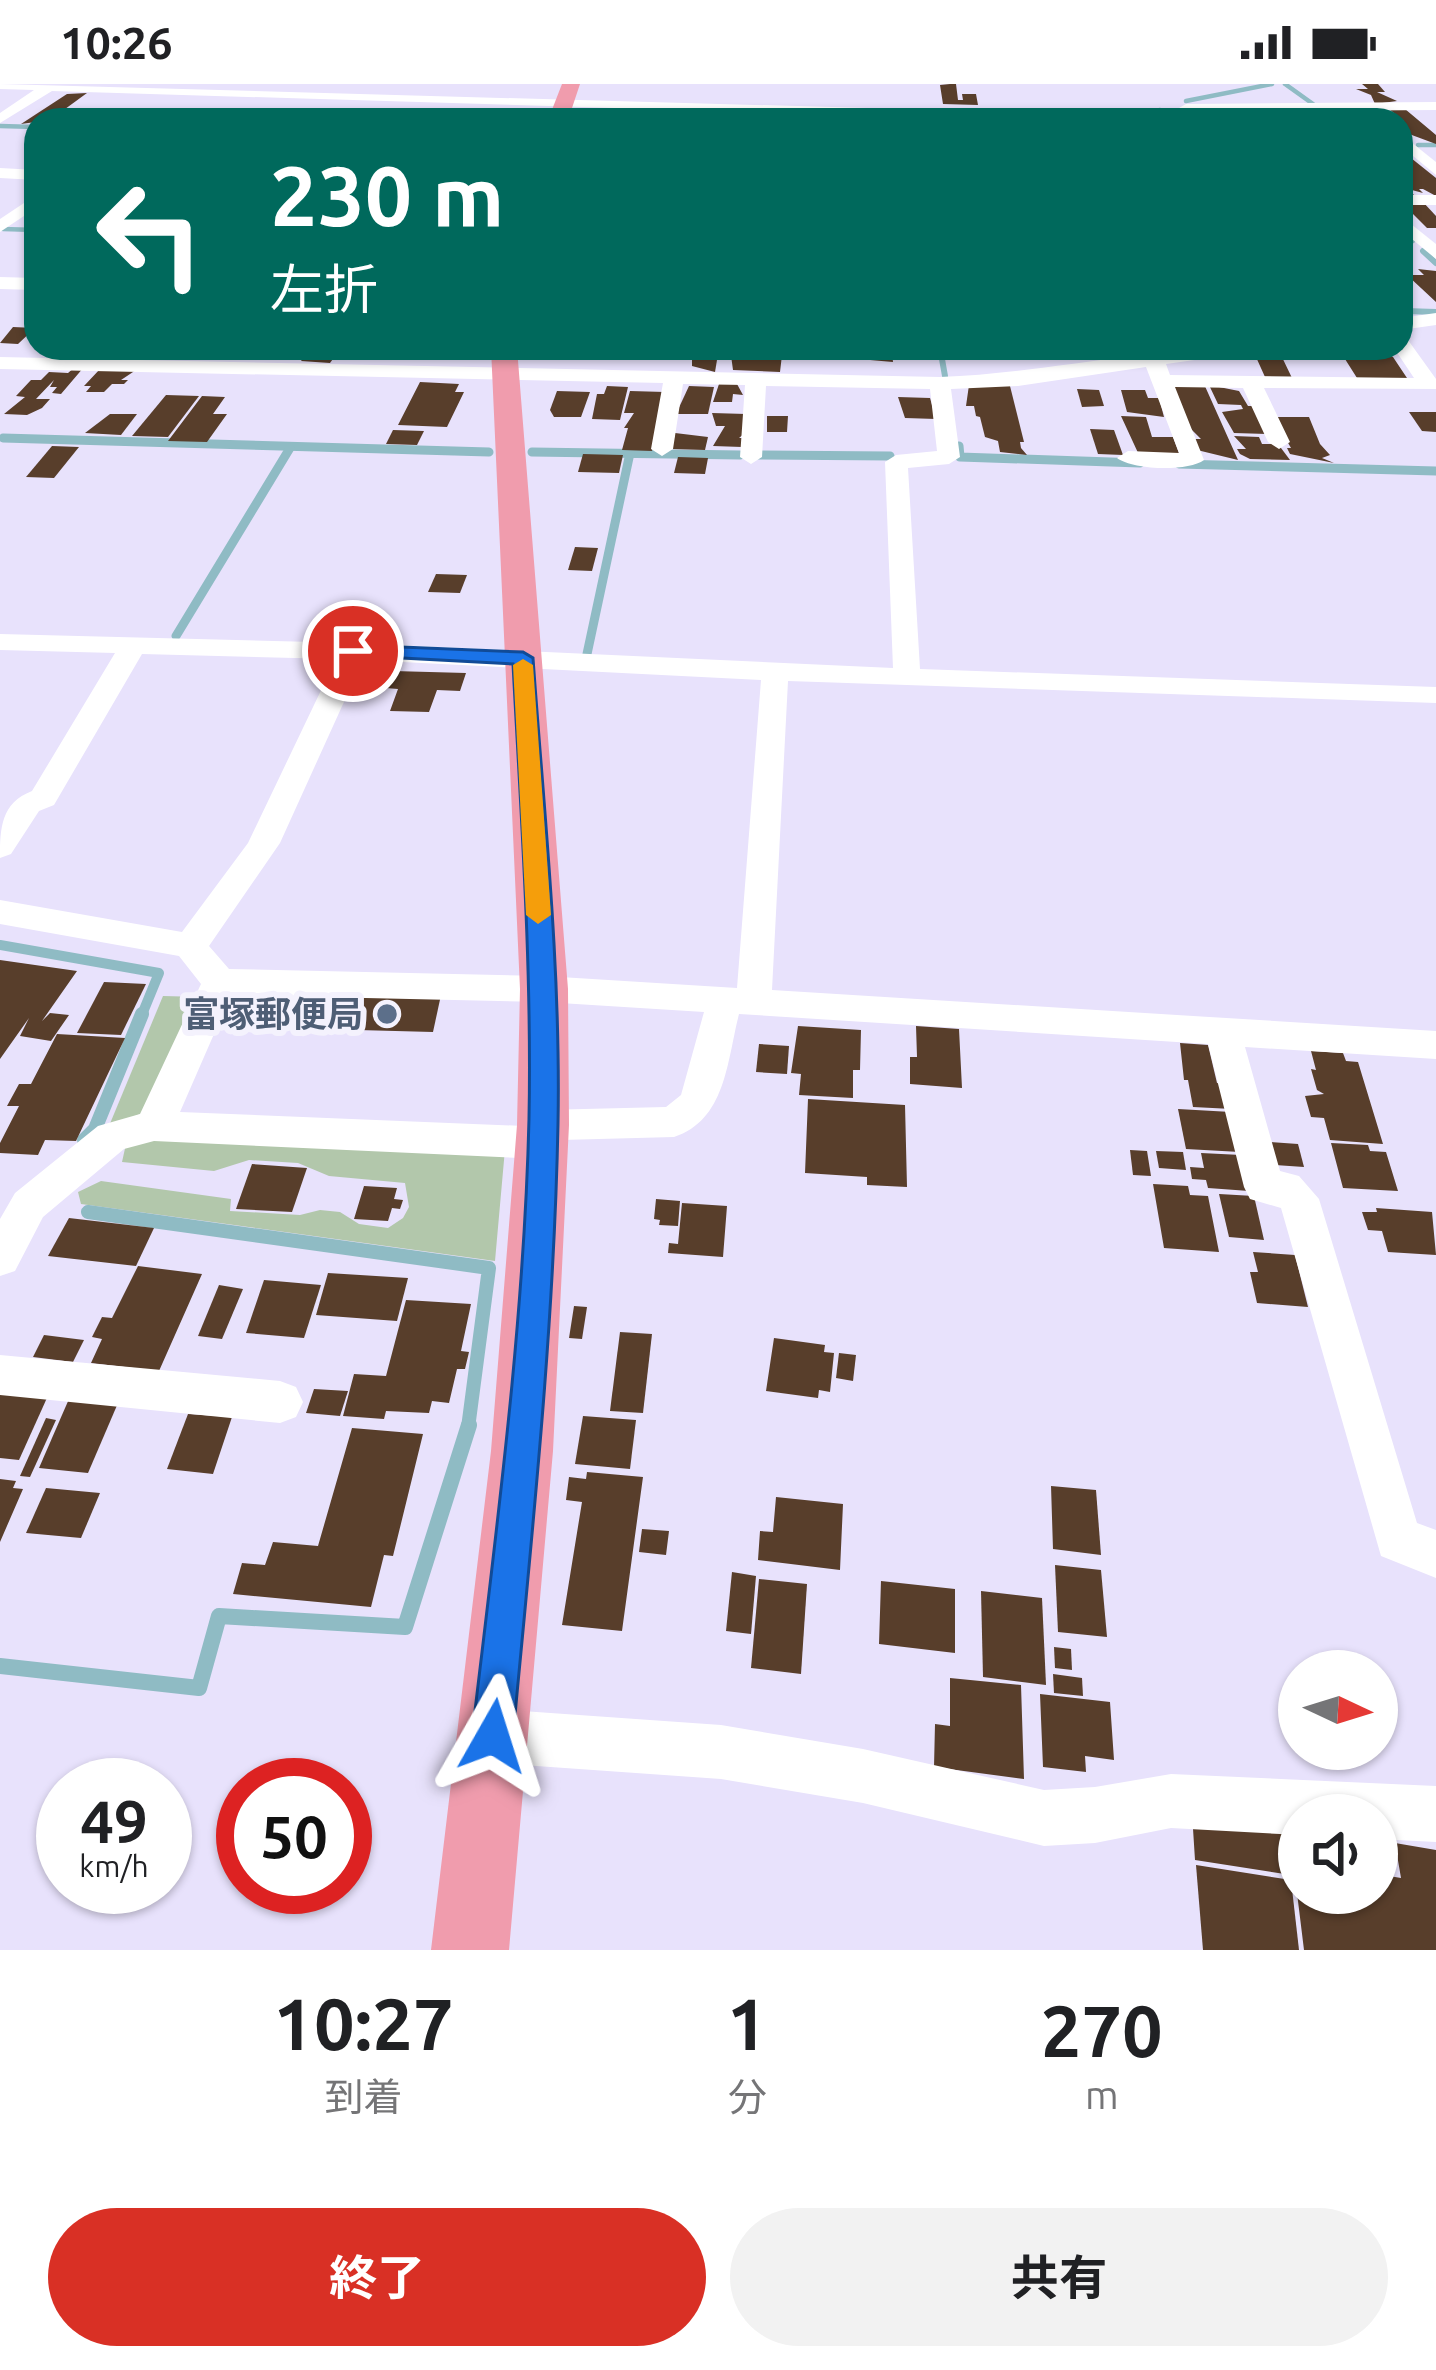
<!DOCTYPE html>
<html lang="ja">
<meta charset="utf-8">
<style>
:root{--surface:#fff;--page:#f2f2f2;--text:#202124;--muted:#757577;--accent:#d93025}
body{margin:0;font-family:Ubuntu,"Noto Sans JP",sans-serif;background:var(--page);color:var(--text);height:100vh;display:flex;flex-direction:column;font-size:45px;white-space:nowrap}
*{box-sizing:border-box;margin:0}
p{font-size:39px;color:var(--muted)}
.icon{flex:none;width:66px;height:66px;fill:none;stroke:currentColor;stroke-width:2;stroke-linecap:round;stroke-linejoin:round}
.map{position:relative;height:1866px;overflow:hidden}
.details{display:flex;flex-direction:column;background:var(--surface);flex:1}
.details>*{flex:none}
.top-card{position:absolute;left:24px;top:24px;width:1389px;height:252px;border-radius:36px;box-shadow:0 3px 9px #0004;background:#00695c;color:#fff;overflow:hidden}
.needle{width:78px;rotate:94deg}
.controls{position:absolute;left:1278px;top:1566px;display:grid;gap:24px}
.controls a{display:grid;place-items:center;width:120px;height:120px;border-radius:50%;background:var(--surface);box-shadow:0 3px 9px #0004;font-size:60px}
.speed{position:absolute;left:36px;top:1674px;display:flex;gap:24px;font-size:60px;font-weight:700;text-align:center}
.speed>*{display:grid;place-content:center;width:156px;height:156px;border-radius:50%;background:var(--surface);box-shadow:0 3px 9px #0004;line-height:1}
.speed small{font-size:30px;font-weight:400}
.speed .limit{border:18px solid #d22;background:#fff;color:#111}
.pin{position:absolute;display:grid;place-items:center;width:102px;height:102px;color:#fff;margin:-51px;border:6px solid #fff;border-radius:50%;box-shadow:0 3px 12px #0007}
.me{position:absolute;width:132px;margin:-66px;rotate:6deg;stroke-linejoin:round;filter:drop-shadow(0 0 9px #0008)}
.turn{display:flex;align-items:center;gap:42px;height:252px;padding:0 48px;font-size:54px}
.turn .icon{width:156px;height:156px;stroke-width:2.5}
.turn b{display:block;font-size:84px;line-height:102px}
.eta{display:flex;justify-content:space-evenly;align-items:center;height:204px;text-align:center}
.eta b{font-size:72px;font-weight:700;line-height:84px}
.button{display:flex;gap:24px;margin-top:auto;padding:24px 48px}
.button a{flex:1;height:138px;border-radius:72px;background:var(--accent);color:#fff;font-size:48px;font-weight:700;line-height:138px;text-align:center}
.button a+a{background:var(--page);color:var(--text)}
.status{display:flex;justify-content:space-between;align-items:center;height:84px;padding:0 60px;background:var(--surface);direction:ltr}
.status svg{height:33px;fill:currentColor}
.map>svg:first-child{display:block}
.green{fill:#b2c7ab}
.lines{fill:none;stroke-linecap:round;stroke-linejoin:round}
.stream-far5{stroke:#8fbbc4;stroke-width:4.5}
.stream-far4{stroke:#8fbbc4;stroke-width:6}
.stream-far3{stroke:#8fbbc4;stroke-width:9}
.stream-far2{stroke:#8fbbc4;stroke-width:10}
.stream-far1{stroke:#8fbbc4;stroke-width:14}
.stream{stroke:#8fbbc4;stroke-width:16}
.building{fill:#583e2b}
.minor{fill:#fff;fill-rule:evenodd}
.major{fill:#f09cad;fill-rule:evenodd}
.route{fill:#1a73e8;stroke:#114b97;stroke-width:3}
.slow{fill:#f59e0b}
.service-dot{fill:#5c6f8a;stroke:#f4f2fd;stroke-width:4.5}
.labels{text-anchor:middle;stroke-width:12;stroke-linejoin:round;paint-order:stroke}
.service-label{font-size:36px;font-weight:bold;fill:#4e5e75;stroke:#f4f2fd;text-anchor:end}
</style>
<div class="status"><b>10:26</b><svg viewBox="0 0 49 12"><path d="M0 12V9h3v3zM5 12V6h3v6zM10 12V3h3v9zM15 12V0h3v12zM26 1h20v11H26zM47 4h2v5h-2z"/></svg></div>
<div class="map">
<svg width="1436" height="1866" viewBox="0 0 1436 1866">
<rect width="100%" height="100%" fill="#e8e2fc"/>
<!-- green -->
<g class="green">
<polygon points="163,912 202,913 151,1026 109,1042"/>
<polygon points="158,1052 505,1065 495,1177 81,1120 78,1108 101,1097 231,1115 230,1127 300,1131 320,1126 340,1128 359,1140 388,1144 403,1134 409,1123 405,1099 329,1092 298,1079 249,1076 214,1087 122,1078 126,1060"/>
</g>
<g class="lines">
<!-- stream-far5 -->
<g class="stream-far5">
<polyline points="1285,0 1313,20"/>
<polyline points="1186,17 1272,0"/>
<polyline points="1184,25 1192,35"/>
<polyline points="1276,25 1287,36"/>
<polyline points="1129,33 1160,26"/>
<polyline points="0,42 36,43"/>
<polyline points="1418,61 1436,61"/>
<polyline points="3,145 36,146"/>
<polyline points="1401,145 1413,157"/>
</g>
<!-- stream-far4 -->
<g class="stream-far4">
<polyline points="1423,167 1436,179"/>
<polyline points="1405,227 1436,228"/>
<polyline points="940,264 945,292"/>
<polyline points="0,354 108,357"/>
</g>
<!-- stream-far3 -->
<g class="stream-far3">
<polyline points="3,354 489,368"/>
<polyline points="959,362 960,373 1140,379"/>
<polyline points="532,368 740,371"/>
<polyline points="759,371 890,372"/>
<polyline points="1179,380 1436,387"/>
<polyline points="176,552 290,364"/>
<polyline points="587,570 630,369"/>
</g>
<!-- stream-far2 -->
<polyline class="stream-far2" points="0,861 159,889 141,933"/>
<!-- stream-far1 -->
<g class="stream-far1">
<polyline points="84,1056 95,1045 142,930"/>
<polyline points="88,1128 489,1184 468,1344"/>
</g>
<!-- stream -->
<polyline class="stream" points="0,1582 199,1604 219,1532 405,1543 469,1341"/>
</g>
<!-- building -->
<g class="building">
<polygon points="950,0 956,0 958,16 963,16 962,10 976,10 978,21 943,20 940,1"/>
<polygon points="1362,0 1378,0 1385,8 1377,8 1397,17 1375,20 1371,11 1356,5 1368,5"/>
<polygon points="87,9 50,36 21,40 67,10"/>
<polygon points="1389,25 1405,25 1436,51 1436,60 1401,47 1404,37"/>
<polygon points="1401,66 1436,94 1436,112 1423,105 1419,105 1423,109 1408,105 1415,112 1401,113 1401,96 1425,100 1412,98 1401,87"/>
<polygon points="1401,118 1423,118 1436,132 1436,144 1427,144"/>
<polygon points="1418,185 1436,187 1436,218 1407,191 1424,191"/>
<polygon points="13,243 35,244 18,260 0,259"/>
<polygon points="140,264 170,264 161,276 130,275"/>
<polygon points="311,264 321,264 340,265 330,279 301,277"/>
<polygon points="692,264 719,264 715,288 692,282"/>
<polygon points="730,264 767,264 766,271 782,271 780,288 733,286"/>
<polygon points="870,264 902,264 902,276 894,276 892,270 893,278 870,276"/>
<polygon points="1346,264 1378,264 1393,273 1407,294 1357,294 1345,275 1351,275"/>
<polygon points="1248,268 1280,269 1292,294 1265,293 1256,273"/>
<polygon points="75,283 84,283 61,310 52,309 57,303 50,303 54,296 36,315 50,315 42,324 27,331 4,330 25,313 16,312 31,296 41,296 49,288 68,289"/>
<polygon points="100,285 136,286 121,296 128,296 124,300 112,300 104,308 86,308 91,302 84,302"/>
<polygon points="420,298 459,300 455,308 464,308 447,343 398,341"/>
<polygon points="1172,299 1204,300 1238,376 1197,366 1192,355 1201,355 1191,345"/>
<polygon points="719,300 737,300 743,311 733,310 732,318 713,318"/>
<polygon points="969,301 1010,302 1024,358 1020,358 1021,364 1027,371 1000,368 998,357 985,353 980,333 976,332 974,322 966,322"/>
<polygon points="1209,301 1239,307 1248,322 1253,322 1267,350 1234,349 1222,328 1243,325 1241,321 1218,320"/>
<polygon points="607,302 628,303 620,336 592,335 597,310 604,310"/>
<polygon points="689,302 714,303 708,330 676,330"/>
<polygon points="1077,305 1099,306 1104,322 1082,323"/>
<polygon points="1121,306 1145,306 1148,314 1159,314 1164,333 1127,328"/>
<polygon points="557,307 590,308 581,333 554,333 550,326"/>
<polygon points="630,307 665,308 652,367 622,366 628,344 624,344 634,329 624,329"/>
<polygon points="166,311 199,312 168,353 132,352"/>
<polygon points="202,312 225,313 213,330 227,330 207,358 168,357"/>
<polygon points="898,313 930,314 936,335 905,334"/>
<polygon points="1409,328 1436,328 1436,348 1422,347"/>
<polygon points="712,329 746,330 745,349 739,354 744,354 742,363 713,362 725,342 716,342"/>
<polygon points="110,330 137,330 121,351 85,349"/>
<polygon points="767,332 788,332 787,348 767,348"/>
<polygon points="1121,332 1146,333 1152,353 1173,353 1180,372 1139,371"/>
<polygon points="1273,333 1309,333 1320,360 1330,371 1322,374 1334,379 1290,370 1287,364 1291,364"/>
<polygon points="1090,345 1114,346 1123,371 1098,370"/>
<polygon points="393,346 424,347 417,361 386,360"/>
<polygon points="675,349 708,353 705,366 672,365"/>
<polygon points="1234,352 1259,353 1262,360 1278,360 1290,376 1250,375 1240,370 1237,365 1246,365"/>
<polygon points="52,362 79,363 54,394 26,393"/>
<polygon points="583,370 623,371 619,389 578,388"/>
<polygon points="678,373 708,374 705,390 674,389"/>
<polygon points="575,463 598,464 592,487 568,486"/>
<polygon points="436,490 467,491 460,509 428,508"/>
<polygon points="349,529 386,530 382,540 386,540 373,560 339,559"/>
<polygon points="393,587 466,589 460,607 437,606 429,628 390,627 398,605 386,604"/>
<polygon points="0,876 77,887 42,937 50,929 69,931 51,957 20,952 29,934 0,975"/>
<polygon points="104,898 146,900 121,951 77,949"/>
<polygon points="332,908 441,911 433,948 320,945"/>
<polygon points="798,942 861,946 860,986 853,986 853,1014 799,1011 801,990 791,989"/>
<polygon points="916,942 959,945 962,1004 910,1000 910,973 917,973"/>
<polygon points="57,950 125,954 76,1057 45,1056 38,1071 0,1069 0,1059 19,1022 7,1022 19,1000 31,1000"/>
<polygon points="1180,959 1208,961 1217,999 1226,1000 1232,1025 1193,1023 1188,996 1184,996"/>
<polygon points="759,960 789,962 787,990 756,988"/>
<polygon points="1311,967 1343,969 1346,977 1358,978 1383,1060 1330,1056 1324,1034 1311,1033 1305,1012 1324,1010 1317,1006 1311,985 1316,986"/>
<polygon points="808,1015 905,1021 907,1103 867,1101 867,1093 805,1089"/>
<polygon points="1178,1025 1231,1028 1240,1068 1186,1065"/>
<polygon points="1269,1058 1298,1060 1304,1083 1275,1081"/>
<polygon points="1331,1059 1368,1061 1370,1067 1386,1068 1398,1107 1343,1104"/>
<polygon points="1130,1066 1147,1067 1151,1092 1133,1091"/>
<polygon points="1156,1067 1183,1068 1186,1086 1159,1084"/>
<polygon points="1201,1069 1241,1071 1249,1107 1208,1104 1206,1096 1192,1095 1190,1083 1204,1084"/>
<polygon points="252,1080 307,1084 292,1128 236,1125"/>
<polygon points="1153,1100 1188,1102 1190,1111 1208,1112 1219,1168 1164,1164"/>
<polygon points="364,1102 397,1104 394,1115 403,1116 400,1125 392,1124 388,1137 354,1135"/>
<polygon points="1219,1110 1254,1112 1264,1156 1229,1153"/>
<polygon points="656,1115 680,1117 678,1142 659,1141 660,1136 654,1135"/>
<polygon points="682,1119 727,1122 723,1173 668,1169 669,1159 678,1160"/>
<polygon points="1376,1124 1432,1128 1436,1171 1388,1168 1382,1147 1368,1146 1362,1128 1377,1128"/>
<polygon points="69,1134 154,1144 136,1182 48,1172"/>
<polygon points="1253,1168 1295,1171 1308,1223 1257,1219 1250,1188 1258,1188"/>
<polygon points="138,1182 202,1190 159,1287 91,1279 102,1255 92,1253 102,1233 112,1234"/>
<polygon points="328,1189 408,1194 397,1237 316,1231"/>
<polygon points="264,1196 321,1201 304,1254 246,1249"/>
<polygon points="219,1201 243,1205 222,1255 198,1252"/>
<polygon points="406,1216 471,1220 461,1267 469,1268 465,1285 457,1285 449,1319 432,1317 429,1329 386,1327 384,1335 343,1332 354,1290 386,1292"/>
<polygon points="574,1222 587,1223 582,1255 569,1254"/>
<polygon points="620,1248 652,1250 643,1329 610,1327"/>
<polygon points="44,1251 84,1256 73,1278 33,1273"/>
<polygon points="774,1254 825,1261 824,1268 834,1269 830,1308 819,1306 818,1314 766,1307"/>
<polygon points="839,1269 856,1271 853,1297 836,1294"/>
<polygon points="0,1301 51,1305 19,1376 0,1374"/>
<polygon points="314,1305 348,1307 340,1332 306,1329"/>
<polygon points="72,1308 121,1312 88,1389 39,1384"/>
<polygon points="188,1330 232,1333 213,1390 167,1385"/>
<polygon points="583,1332 636,1336 630,1385 575,1380"/>
<polygon points="46,1334 56,1336 30,1393 20,1392"/>
<polygon points="352,1344 423,1350 393,1472 384,1471 371,1523 233,1510 242,1479 265,1481 273,1458 318,1462"/>
<polygon points="587,1388 643,1393 622,1547 562,1541 582,1418 566,1416 569,1393 586,1395"/>
<polygon points="0,1395 16,1397 13,1404 23,1405 0,1458"/>
<polygon points="1051,1402 1096,1406 1101,1471 1053,1465"/>
<polygon points="46,1404 100,1409 81,1454 26,1449"/>
<polygon points="776,1413 843,1420 840,1486 758,1476 760,1447 773,1448"/>
<polygon points="642,1445 669,1447 666,1471 639,1468"/>
<polygon points="1055,1481 1101,1486 1107,1553 1058,1548"/>
<polygon points="732,1488 756,1492 751,1550 726,1547"/>
<polygon points="759,1495 807,1500 801,1590 751,1584"/>
<polygon points="881,1497 955,1505 955,1569 879,1560"/>
<polygon points="981,1507 1042,1514 1046,1601 983,1593"/>
<polygon points="1054,1563 1071,1565 1072,1586 1055,1584"/>
<polygon points="1053,1590 1082,1594 1083,1612 1054,1609"/>
<polygon points="950,1594 1021,1601 1024,1695 934,1683 935,1640 950,1642"/>
<polygon points="1040,1610 1110,1618 1114,1676 1085,1672 1086,1688 1043,1683"/>
<polygon points="1192,1729 1299,1738 1299,1775 1288,1773 1291,1791 1195,1776"/>
<polygon points="1395,1759 1436,1766 1436,1866 1304,1866 1297,1809 1377,1809 1377,1790 1401,1794"/>
<polygon points="1196,1781 1291,1796 1299,1866 1203,1866"/>
</g>
<g class="lines">
<!-- minor -->
<g class="minor">
<polygon points="0,0 1155,32 1162,36 1012,36 52,7 0,39 0,29 34,6 0,5"/>
<polygon points="1436,18 1436,26 1186,28 1179,24 1186,20"/>
<polygon points="1401,50 1436,78 1436,91 1401,62"/>
<polygon points="0,84 36,86 36,96 0,94"/>
<polygon points="36,111 36,124 0,148 0,135"/>
<rect x="1401" y="111" width="35" height="10"/>
<polygon points="1401,132 1436,160 1436,175 1401,146"/>
<polygon points="0,193 36,194 36,206 0,205"/>
<polygon points="1436,229 1436,241 1401,246 1401,234"/>
<path d="M 1401,254 L 1408,256 L 1436,295 L 1436,305 L 1264,304 L 1290,358 L 1279,365 L 1268,358 L 1243,304 L 1175,303 L 1204,376 C 1188,388 1133,386 1117,374 L 1128,367 L 1179,369 L 1146,283 L 1018,302 L 951,305 L 960,373 L 949,380 L 908,384 L 920,585 L 1436,603 L 1436,619 L 788,597 L 772,906 L 1436,947 L 1436,975 L 1245,963 L 1280,1087 L 1299,1092 L 1319,1115 L 1417,1439 L 1436,1446 L 1436,1494 L 1381,1472 L 1281,1124 L 1250,1115 L 1244,1103 L 1208,960 L 739,930 C 727,977 726,1036 674,1053 L 561,1056 L 557,1070 L 543,1075 L 154,1057 L 124,1065 L 43,1133 L 15,1187 L 0,1192 L 0,1135 L 15,1109 L 98,1042 L 140,1030 L 201,900 L 179,872 L 0,840 L 0,816 L 182,848 L 248,759 L 336,575 L 142,570 L 54,721 L 39,727 L 11,770 L 0,774 C 0,744 1,719 32,707 L 115,569 L 0,566 L 0,550 L 353,559 L 893,584 L 885,378 L 896,371 L 937,367 L 930,305 L 766,302 L 762,373 L 751,380 L 740,373 L 745,301 L 683,300 L 673,365 L 662,372 L 651,365 L 663,299 L 0,285 L 0,273 L 940,293 C 1043,289 1144,264 1247,264 L 1237,270 L 1166,280 L 1170,291 L 1414,294 L 1394,264 L 1401,264 ZM 363,576 L 761,596 L 737,904 L 544,892 L 229,885 L 209,862 L 280,759 ZM 231,911 L 544,918 L 704,928 L 681,1011 L 666,1023 L 543,1026 L 529,1030 L 524,1042 L 180,1028 Z"/>
<polygon points="0,1271 280,1297 296,1303 303,1318 296,1333 280,1339 0,1311"/>
<polygon points="493,1625 721,1641 863,1665 1044,1706 1095,1703 1171,1690 1436,1702 1436,1758 1377,1755 1377,1731 1299,1731 1299,1751 1171,1744 1095,1759 1044,1762 863,1719 721,1695 493,1679 474,1671 466,1652 474,1633"/>
</g>
<!-- major -->
<g class="major">
<polygon points="562,0 580,0 568,36 548,36"/>
<polygon points="491,264 517,264 568,905 569,1041 553,1367 509,1866 431,1866 491,1367 517,1041 520,905"/>
</g>
</g>
<!-- route -->
<path class="route" d="M 353,561 L 523,568 L 533,574 C 544,729 561,885 558,1040 C 554,1245 532,1449 513,1652 L 507,1666 L 493,1672 L 478,1666 L 472,1652 C 496,1448 524,1241 529,1035 C 532,883 521,732 513,580 L 346,571 L 346,563 Z"/>
<!-- slow -->
<polygon class="slow" points="523,575 533,581 551,831 538,840 526,831 513,581"/>
<!-- markers -->
<circle class="service-dot" cx="387" cy="930" r="12"/>
<g class="labels">
<!-- service labels -->
<g class="service-label">
<text x="363" y="943">富塚郵便局</text>
</g>
</g>
</svg>
<div class="controls">
<a><svg class="needle" viewBox="-14 -14 28 28"><path d="M0-13l5 13h-10z" fill="#e53935"/><path d="M0 13l5-13h-10z" fill="#757577"/></svg></a>
<a><svg class="icon" aria-label="sound" viewBox="0 0 24 24"><path d="M4 9h4l5-4v14l-5-4H4zM17 9q2 3 0 6"/></svg></a>
</div>
<div class="speed"><div>49<small>km/h</small></div><div class="limit">50</div></div>
<div class="pin" style="left:353px;top:567px;background:#d93025"><svg class="icon" aria-label="arrive" viewBox="0 0 24 24"><path d="M6 21V4h12l-3 4 3 4H6"/></svg></div>
<svg class="me" style="left:493px;top:1652px" viewBox="-20 -20 40 40"><path d="M0-17L14 15 0 8-14 15z" fill="#1a73e8" stroke="#fff" stroke-width="4"/></svg>
<div class="top-card">
<div class="turn"><svg class="icon" aria-label="left" viewBox="0 0 24 24"><path d="M17 20v-9H6M10 6l-5 5 5 5"/></svg><div><b>230 m</b>左折</div></div>
</div>
</div>
<section class="details">
<div class="eta">
<div><b>10:27</b><p>到着</p></div>
<div><b>1</b><p>分</p></div>
<div><b>270</b><p>m</p></div>
</div>
<div class="button"><a>終了</a><a>共有</a></div>
</section>
